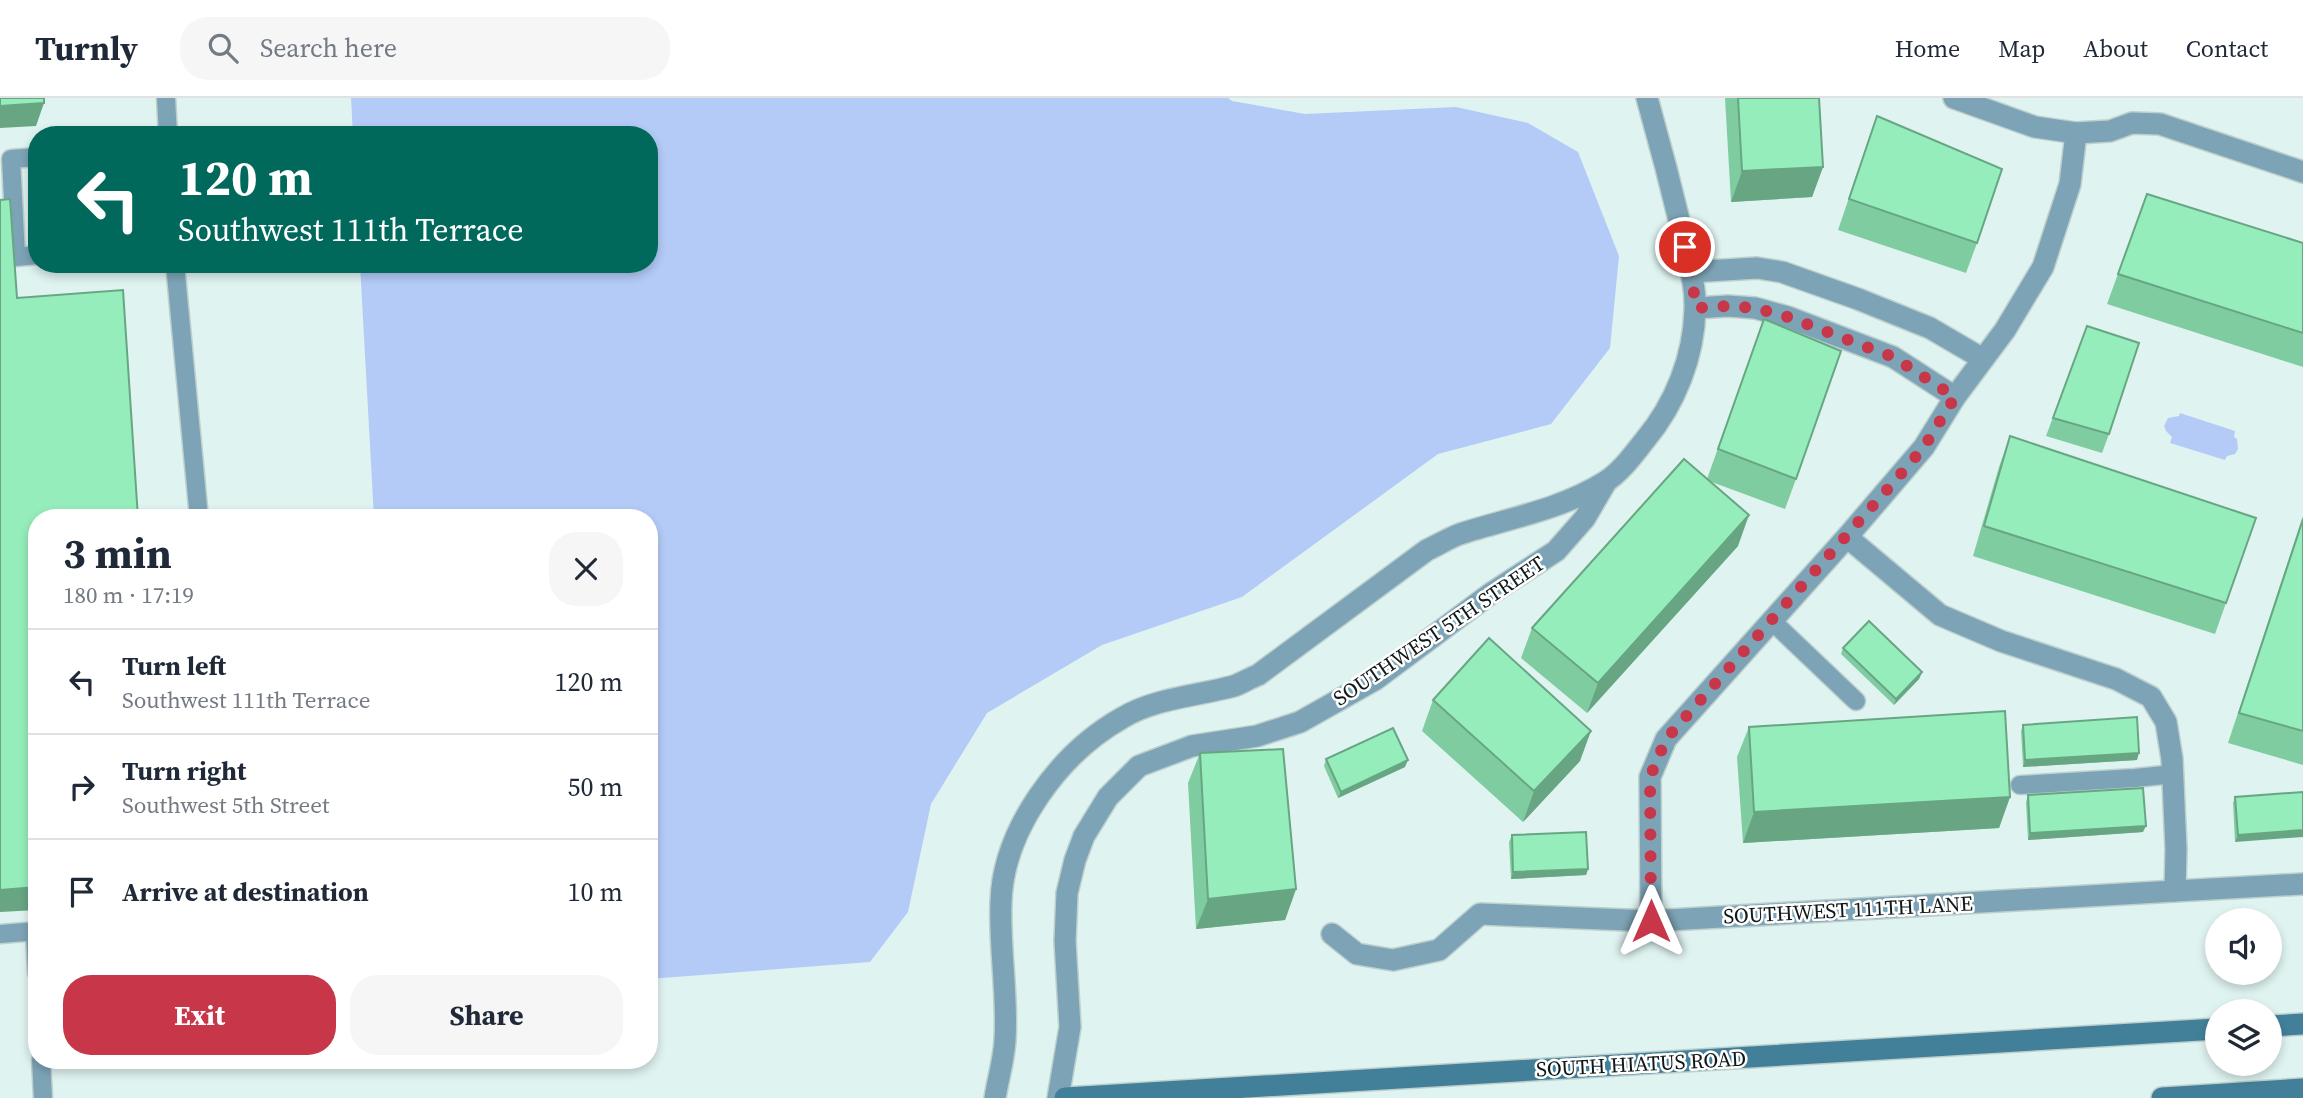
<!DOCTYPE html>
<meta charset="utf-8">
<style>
:root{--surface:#fff;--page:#f6f6f7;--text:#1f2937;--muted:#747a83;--line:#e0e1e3;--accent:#c73649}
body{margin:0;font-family:"Source Serif 4",serif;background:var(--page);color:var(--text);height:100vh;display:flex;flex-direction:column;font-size:26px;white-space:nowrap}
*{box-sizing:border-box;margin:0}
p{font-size:23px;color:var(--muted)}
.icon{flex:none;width:38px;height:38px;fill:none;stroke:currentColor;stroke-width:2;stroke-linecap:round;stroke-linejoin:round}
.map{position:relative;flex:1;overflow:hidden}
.details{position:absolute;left:28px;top:411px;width:630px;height:560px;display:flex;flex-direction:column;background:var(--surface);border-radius:28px;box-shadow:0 4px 10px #0003}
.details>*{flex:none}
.banner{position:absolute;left:28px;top:28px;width:630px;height:147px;border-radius:28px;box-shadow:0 4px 10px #0003;background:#00695c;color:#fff;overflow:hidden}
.tools{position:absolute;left:2205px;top:810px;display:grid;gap:14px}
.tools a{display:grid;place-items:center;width:77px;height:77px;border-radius:50%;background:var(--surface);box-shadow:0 4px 10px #0003;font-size:35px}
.pin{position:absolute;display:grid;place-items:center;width:60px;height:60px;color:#fff;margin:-30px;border:4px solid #fff;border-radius:50%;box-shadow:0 2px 7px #0007}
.me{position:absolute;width:77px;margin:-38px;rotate:0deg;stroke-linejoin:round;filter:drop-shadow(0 0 5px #0008)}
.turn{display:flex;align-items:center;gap:24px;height:147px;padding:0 35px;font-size:32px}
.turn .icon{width:91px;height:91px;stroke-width:2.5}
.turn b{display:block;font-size:49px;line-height:60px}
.round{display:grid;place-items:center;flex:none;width:74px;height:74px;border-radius:28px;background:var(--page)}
.headline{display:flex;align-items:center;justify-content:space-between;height:119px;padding:0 35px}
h1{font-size:42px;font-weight:700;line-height:52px}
.button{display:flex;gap:14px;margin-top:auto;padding:14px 35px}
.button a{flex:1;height:80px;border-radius:28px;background:var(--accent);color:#fff;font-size:28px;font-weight:700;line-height:80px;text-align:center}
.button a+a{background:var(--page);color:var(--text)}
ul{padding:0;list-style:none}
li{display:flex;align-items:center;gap:21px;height:105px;padding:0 35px;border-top:2px solid var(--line)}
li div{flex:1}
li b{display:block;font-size:26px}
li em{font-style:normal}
header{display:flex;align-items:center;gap:42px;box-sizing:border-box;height:98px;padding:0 35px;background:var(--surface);border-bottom:2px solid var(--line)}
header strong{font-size:33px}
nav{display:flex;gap:38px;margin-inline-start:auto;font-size:24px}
.search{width:490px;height:63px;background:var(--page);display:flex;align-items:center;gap:18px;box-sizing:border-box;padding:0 24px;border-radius:28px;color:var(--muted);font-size:26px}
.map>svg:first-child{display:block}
.water{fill:#b4cbf7}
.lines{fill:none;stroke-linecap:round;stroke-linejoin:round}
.lane-casing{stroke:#bed0ce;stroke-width:21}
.street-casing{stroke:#bed0ce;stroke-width:24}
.secondary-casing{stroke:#bed0ce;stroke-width:24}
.lane{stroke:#7da4b6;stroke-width:18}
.street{stroke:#7da4b6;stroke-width:21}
.secondary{stroke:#42809a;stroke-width:21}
.wall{fill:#80cca1}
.shaded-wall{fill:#68a683}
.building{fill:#95edbb;stroke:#68a683;stroke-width:2}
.route{stroke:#c73649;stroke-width:12;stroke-dasharray:0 21.6}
.labels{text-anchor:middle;stroke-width:5;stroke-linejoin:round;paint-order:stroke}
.street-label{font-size:21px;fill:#111818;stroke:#fff}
</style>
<header>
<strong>Turnly</strong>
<div class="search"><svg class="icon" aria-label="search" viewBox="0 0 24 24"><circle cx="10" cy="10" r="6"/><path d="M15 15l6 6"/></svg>Search here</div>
<nav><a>Home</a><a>Map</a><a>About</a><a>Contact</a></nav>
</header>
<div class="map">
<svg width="2303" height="1000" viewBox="0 0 2303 1000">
<rect width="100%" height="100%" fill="#dff3f1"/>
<!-- water -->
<g class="water">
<polygon points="351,0 1228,0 1232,3 1305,16 1456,9 1528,25 1578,54 1619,158 1610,250 1551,326 1438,356 1242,499 1102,547 987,615 931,706 908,814 870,864 649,881 649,420 374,420 360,166 649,166 649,37 353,37"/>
<polygon points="2180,315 2235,333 2234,339 2237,341 2238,351 2235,356 2227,358 2225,362 2170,345 2172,339 2166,333 2164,328 2168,320 2179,318"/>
</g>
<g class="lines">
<defs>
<g id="lane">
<polyline points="166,0 168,37"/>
<polyline points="37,59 11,61 16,159 37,157"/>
<polyline points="175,166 199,420"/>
<polyline points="1772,523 1856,603"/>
<polyline points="2020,687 2135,680 2174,676"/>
<polyline points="35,833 37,875"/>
<polyline points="0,836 37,833"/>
<polyline points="41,962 43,1000"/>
</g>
<g id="street">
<polyline points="1954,0 2035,29 2076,35 2110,33 2132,25 2160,26 2303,74"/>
<polyline points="1691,174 1757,170 1782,174 1858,201 1930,230 1983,261"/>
<polyline points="1696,210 1728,208 1755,210 1788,219 1893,259 1955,299"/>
<polyline points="1847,439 1940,517 2001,543 2116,581 2151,599 2166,624 2172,661 2176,751 2175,793 2303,786"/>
<polyline points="1651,823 1650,679 1666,641 1847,439 1924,349 1955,299 2005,232 2043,169 2070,86 2076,35"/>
<polyline points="1332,836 1357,856 1393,862 1439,852 1480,816 1651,823 2175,793"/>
<path d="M 995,1000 C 998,981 1004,961 1005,942 C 1008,896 999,850 1001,804 C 1003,731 1060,655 1122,620 C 1155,600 1197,598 1234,588 C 1242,585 1250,580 1258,577 L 1427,452 C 1438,447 1449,440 1460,436 C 1509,420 1560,412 1605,384 C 1621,374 1633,357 1645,342 C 1675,306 1694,259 1695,211 C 1696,187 1688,162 1683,138 C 1672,92 1660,46 1647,0"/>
<polyline points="1058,1000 1070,929 1065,843 1067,795 1075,762 1084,738 1108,699 1139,668 1192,648 1257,638 1300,624 1376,581 1490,496 1556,453 1585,420 1606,384"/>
</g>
<g id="secondary">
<polyline points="2270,928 2303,926"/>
<polyline points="1065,1000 2217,931"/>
<polyline points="2162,1000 2303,991"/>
</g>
</defs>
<!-- lane casing -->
<use href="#lane" class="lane-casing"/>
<!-- street casing -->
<use href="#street" class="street-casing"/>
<!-- secondary casing -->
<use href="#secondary" class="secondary-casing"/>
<!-- lane -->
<use href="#lane" class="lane"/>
<!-- street -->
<use href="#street" class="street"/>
<!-- secondary -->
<use href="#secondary" class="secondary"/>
</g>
<!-- wall -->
<g class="wall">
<polygon points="1725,0 1819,0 1823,69 1812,99 1731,104"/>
<polygon points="1877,18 1977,145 1966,175 1838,132"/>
<polygon points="2147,96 2303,145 2303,269 2107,206"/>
<polygon points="1764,221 1796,381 1785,411 1709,383 1738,448 1587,615 1521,560 1532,530 1707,381"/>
<polygon points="2087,228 2109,336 2102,355 2046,338"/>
<polygon points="2010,338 2256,420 2215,536 1973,458 1999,369"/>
<polygon points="2303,418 2303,667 2228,645"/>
<polygon points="1843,550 1922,574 1919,581 1894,607 1841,556"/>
<polygon points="1433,602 1580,663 1523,724 1422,633"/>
<polygon points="2023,627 2137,662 2023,669 2021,633"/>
<polygon points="1749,629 2010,699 1999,730 1743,745 1737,659"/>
<polygon points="1200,655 1296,791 1285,822 1196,831 1188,685"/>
<polygon points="1326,661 1405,669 1338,700 1324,668"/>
<polygon points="2303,694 2235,744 2233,705 2235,699"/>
<polygon points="2028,697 2143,734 2028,742 2026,704"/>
<polygon points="1512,737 1588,771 1586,777 1511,781 1509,744"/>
</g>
<!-- shaded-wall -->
<g class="shaded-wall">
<polygon points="44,5 36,28 0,30 0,8"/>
<polygon points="1823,69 1812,99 1731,104 1742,73"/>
<polygon points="1749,417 1738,448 1587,615 1598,585"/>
<polygon points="1922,574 1919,581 1894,607 1896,601"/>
<polygon points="1591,633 1580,663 1523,724 1534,693"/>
<polygon points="2139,655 2137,662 2023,669 2025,662"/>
<polygon points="1408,662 1405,669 1338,700 1341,694"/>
<polygon points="2010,699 1999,730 1743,745 1754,714"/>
<polygon points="2146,728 2143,734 2028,742 2030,735"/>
<polygon points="2303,732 2303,739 2235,744 2238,737"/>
<polygon points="1588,771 1586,777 1511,781 1513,774"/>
<polygon points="37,789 37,812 0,814 0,792"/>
<polygon points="1296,791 1285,822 1196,831 1208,801"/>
</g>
<!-- building -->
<g class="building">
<polygon points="0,0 44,0 44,5 0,8"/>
<polygon points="1738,0 1819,0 1823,69 1742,73"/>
<polygon points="1877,18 2002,71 1977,145 1849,101"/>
<polygon points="2147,96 2303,145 2303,235 2118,176"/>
<polygon points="10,101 17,200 123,192 138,420 37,420 37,789 0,792 0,102"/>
<polygon points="1764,221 1841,253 1796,381 1718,351"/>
<polygon points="2087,228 2139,245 2109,336 2053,320"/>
<polygon points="2010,338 2256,420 2226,505 1984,428"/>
<polygon points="1684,361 1749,417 1598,585 1532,530"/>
<polygon points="2303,421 2303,633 2239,615"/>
<polygon points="1869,523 1922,574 1896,601 1843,550"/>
<polygon points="1489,540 1591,633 1534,693 1433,602"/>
<polygon points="2005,613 2010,699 1754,714 1749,629"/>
<polygon points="2137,619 2139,655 2025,662 2023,627"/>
<polygon points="1393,630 1408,662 1341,694 1326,661"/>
<polygon points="1283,651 1296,791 1208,801 1200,655"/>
<polygon points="2143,690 2146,728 2030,735 2028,697"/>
<polygon points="2303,694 2303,732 2238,737 2235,699"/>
<polygon points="1586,734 1588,771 1513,774 1512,737"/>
</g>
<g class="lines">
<!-- route -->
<polyline class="route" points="1651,823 1650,679 1666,641 1893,385 1924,349 1955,299 1893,259 1788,219 1755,210 1728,208 1696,210 1691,174 1685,149"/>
</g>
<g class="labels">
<!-- street labels -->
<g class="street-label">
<text transform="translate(1439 533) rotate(-34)" y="7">SOUTHWEST 5TH STREET</text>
<text transform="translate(1848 812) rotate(-3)" y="7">SOUTHWEST 111TH LANE</text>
<text transform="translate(1641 966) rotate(-3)" y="7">SOUTH HIATUS ROAD</text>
</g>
</g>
</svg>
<div class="tools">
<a><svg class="icon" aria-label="sound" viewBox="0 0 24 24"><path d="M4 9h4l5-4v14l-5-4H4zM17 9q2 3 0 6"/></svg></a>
<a><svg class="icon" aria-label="layers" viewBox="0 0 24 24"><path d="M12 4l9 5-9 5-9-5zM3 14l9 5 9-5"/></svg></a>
</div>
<div class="pin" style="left:1685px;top:149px;background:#d93025"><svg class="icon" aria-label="arrive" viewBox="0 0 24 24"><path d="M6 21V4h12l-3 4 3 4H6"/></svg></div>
<svg class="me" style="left:1651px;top:823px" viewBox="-20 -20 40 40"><path d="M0-17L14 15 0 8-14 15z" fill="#c73649" stroke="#fff" stroke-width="4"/></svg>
<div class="banner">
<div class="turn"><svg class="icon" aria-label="left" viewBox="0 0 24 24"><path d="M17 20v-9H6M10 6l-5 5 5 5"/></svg><div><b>120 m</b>Southwest 111th Terrace</div></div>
</div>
<section class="details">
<div class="headline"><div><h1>3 min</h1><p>180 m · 17:19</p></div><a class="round"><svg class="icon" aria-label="close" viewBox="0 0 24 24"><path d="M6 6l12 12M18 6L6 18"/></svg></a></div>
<ul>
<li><svg class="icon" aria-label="left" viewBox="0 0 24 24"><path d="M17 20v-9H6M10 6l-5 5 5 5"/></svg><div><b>Turn left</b><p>Southwest 111th Terrace</p></div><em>120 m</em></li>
<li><svg class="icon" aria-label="right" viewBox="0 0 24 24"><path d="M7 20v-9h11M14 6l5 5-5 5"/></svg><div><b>Turn right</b><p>Southwest 5th Street</p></div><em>50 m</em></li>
<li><svg class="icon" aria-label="arrive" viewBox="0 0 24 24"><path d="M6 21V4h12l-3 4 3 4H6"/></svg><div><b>Arrive at destination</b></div><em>10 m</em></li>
</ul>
<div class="button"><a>Exit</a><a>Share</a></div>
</section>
</div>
